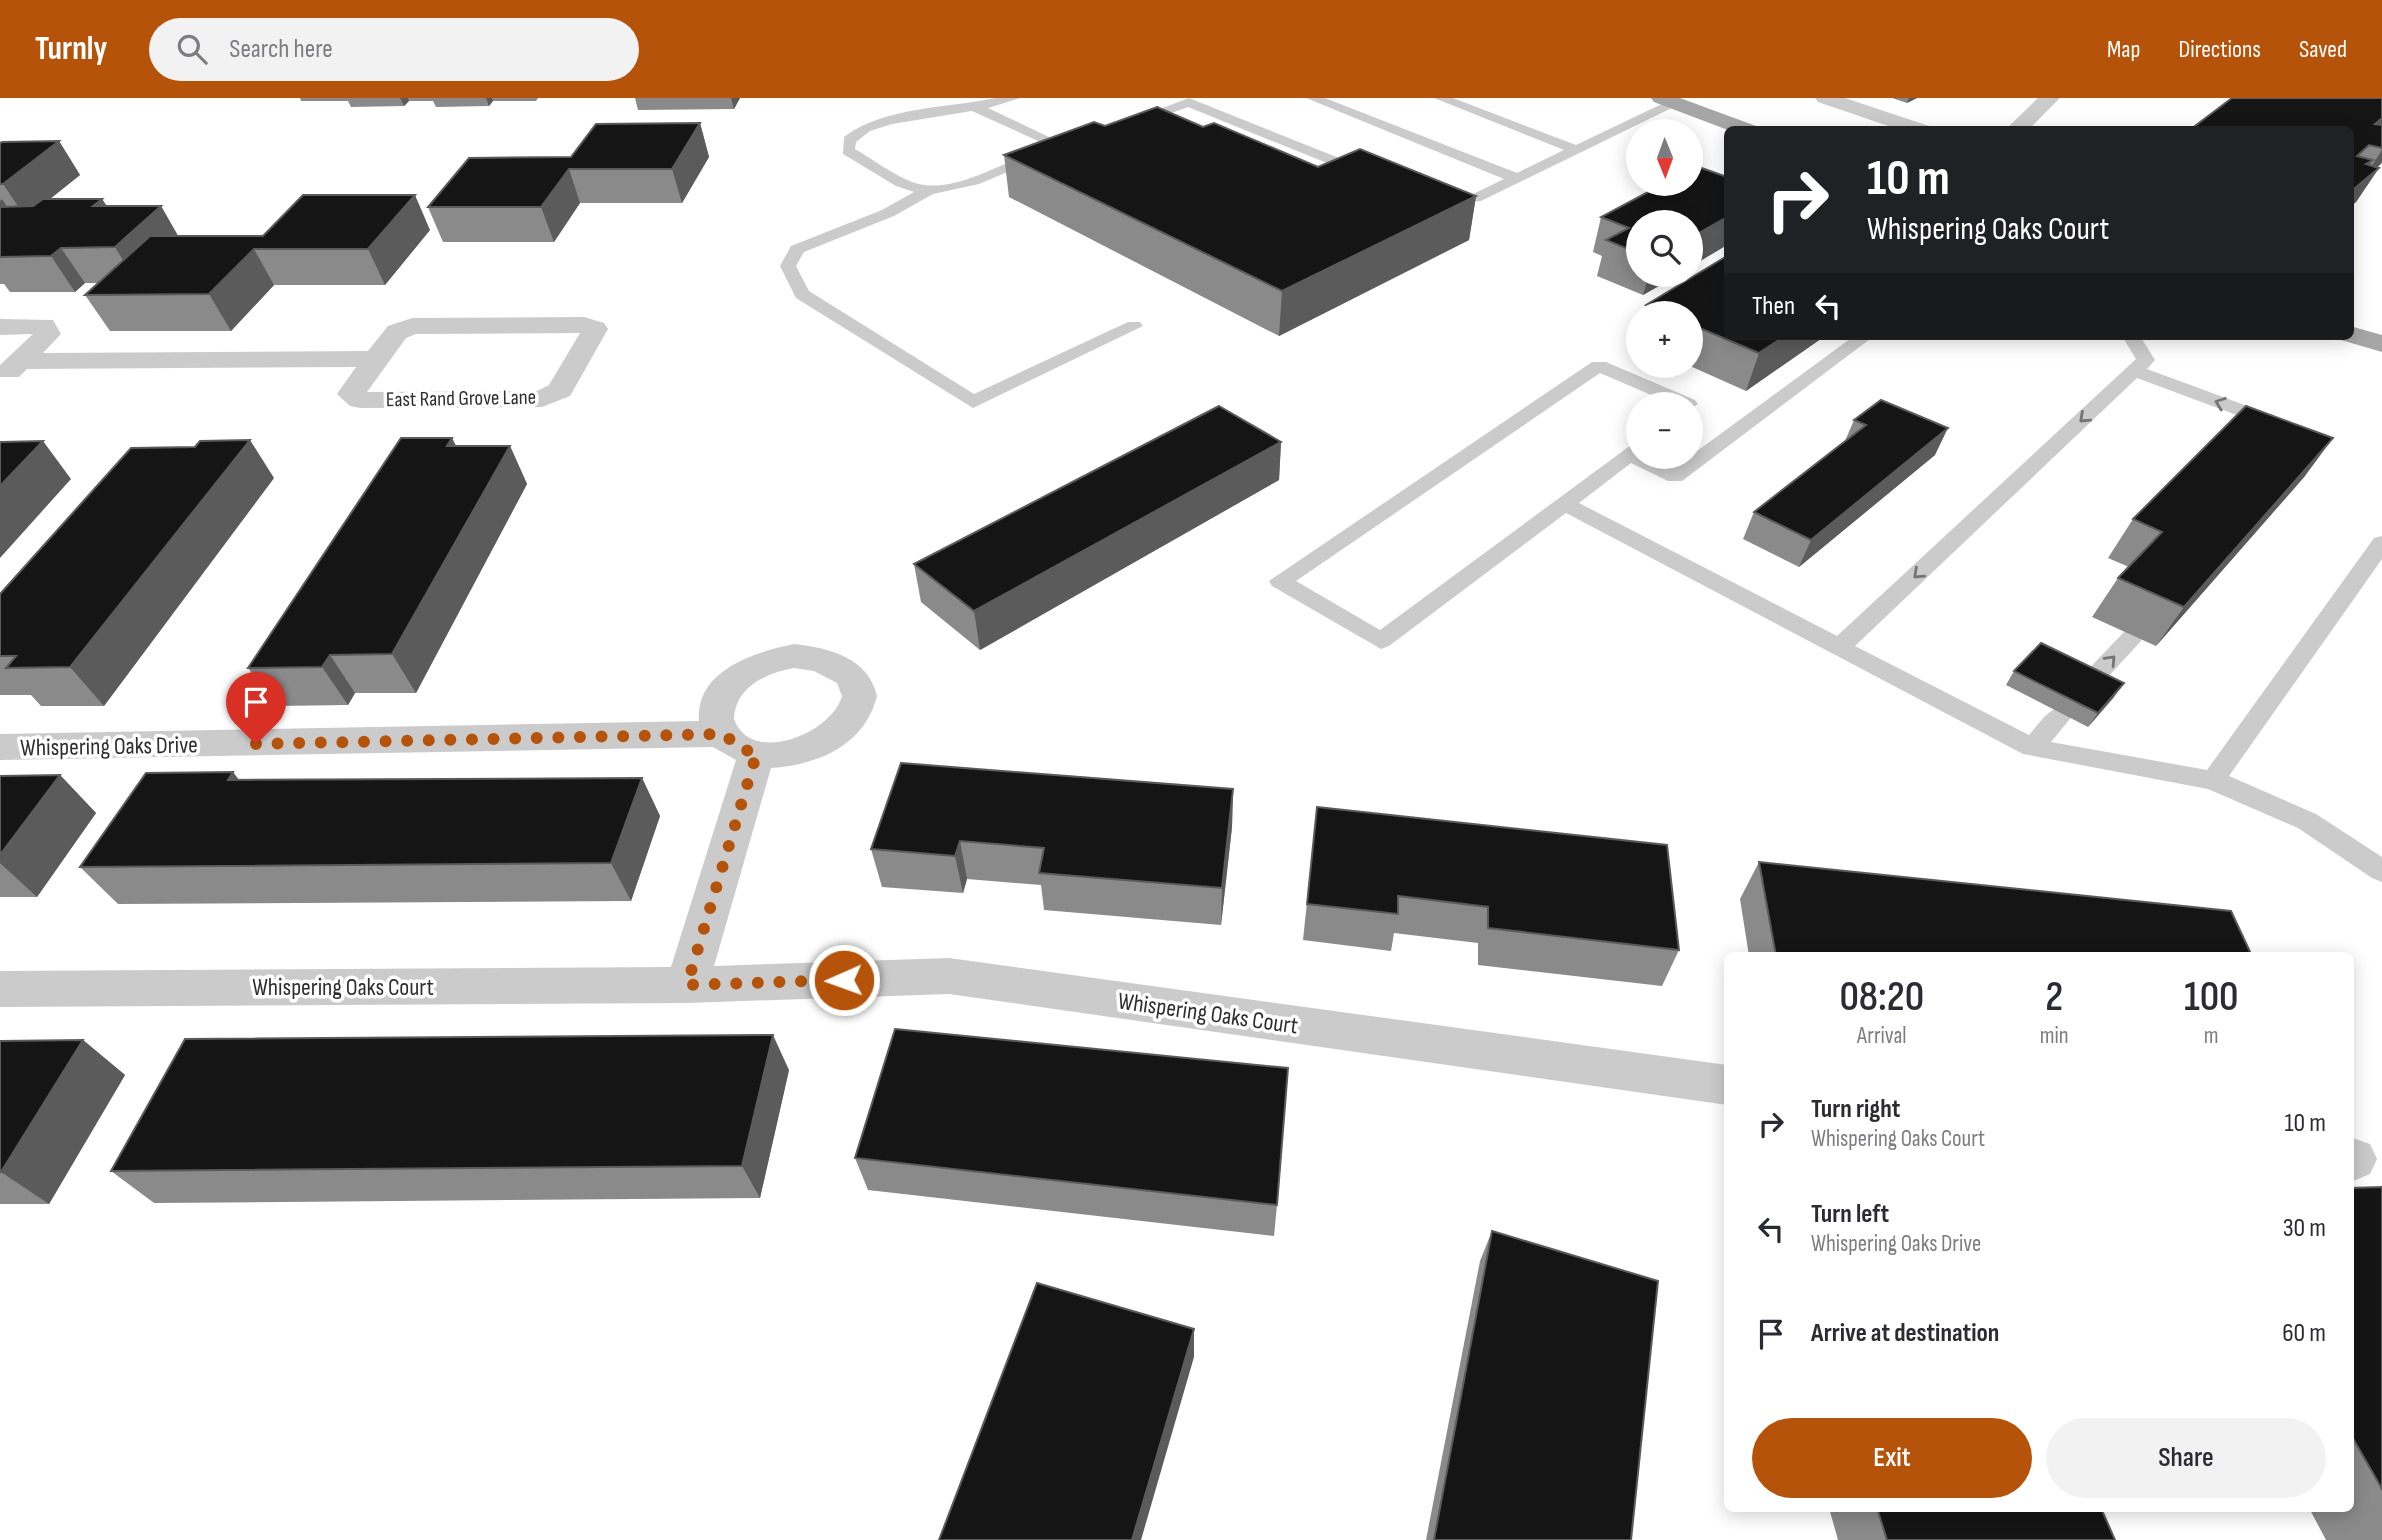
<!DOCTYPE html>
<meta charset="utf-8">
<style>
:root{--surface:#fff;--page:#f2f2f3;--text:#2b2b33;--muted:#7c7c81;--accent:#b45309}
body{margin:0;font-family:"Sofia Sans Condensed",sans-serif;background:var(--page);color:var(--text);height:100vh;display:flex;flex-direction:column;font-size:26px;white-space:nowrap}
*{box-sizing:border-box;margin:0}
p{font-size:23px;color:var(--muted)}
.icon{flex:none;width:38px;height:38px;fill:none;stroke:currentColor;stroke-width:2;stroke-linecap:round;stroke-linejoin:round}
.map{position:relative;flex:1;overflow:hidden}
.side{position:absolute;left:1724px;top:854px;width:630px;height:560px;display:flex;flex-direction:column;background:var(--surface);border-radius:10px;box-shadow:0 4px 18px #0003}
.side>*{flex:none}
.hud{position:absolute;left:1724px;top:28px;width:630px;height:214px;border-radius:10px;box-shadow:0 4px 18px #0003;background:#202124;color:#fff;overflow:hidden}
.needle{width:46px;rotate:179deg}
.fabs{position:absolute;left:1626px;top:21px;display:grid;gap:14px}
.fabs a{display:grid;place-items:center;width:77px;height:77px;border-radius:50%;background:var(--surface);box-shadow:0 4px 18px #0003;font-size:35px}
.pin{position:absolute;display:grid;place-items:center;width:60px;height:60px;color:#fff;margin:-72px -30px;border-radius:50% 50% 50% 0;rotate:-45deg;box-shadow:0 0 7px #0007}
.pin .icon{rotate:45deg}
.me{position:absolute;width:77px;margin:-38px;rotate:268deg;stroke-linejoin:round;filter:drop-shadow(0 0 5px #0008)}
.turn{display:flex;align-items:center;gap:24px;height:147px;padding:0 28px;font-size:32px}
.turn .icon{width:91px;height:91px;stroke-width:2.5}
.turn b{display:block;font-size:49px;line-height:60px}
.then{display:flex;align-items:center;height:66px;padding:0 28px;background:#0003;gap:14px;font-size:26px}
.eta{display:flex;justify-content:space-evenly;align-items:center;height:119px;text-align:center}
.eta b{font-size:42px;font-weight:600;line-height:49px}
.cta{display:flex;gap:14px;margin-top:auto;padding:14px 28px}
.cta a{flex:1;height:80px;border-radius:42px;background:var(--accent);color:#fff;font-size:28px;font-weight:600;line-height:80px;text-align:center}
.cta a+a{background:var(--page);color:var(--text)}
ul{padding:0;list-style:none}
li{display:flex;align-items:center;gap:21px;height:105px;padding:0 28px}
li div{flex:1}
li b{display:block;font-size:26px}
li em{font-style:normal}
header{display:flex;align-items:center;gap:42px;box-sizing:border-box;height:98px;padding:0 35px;background:var(--accent);color:#fff}
header strong{font-size:33px}
nav{display:flex;gap:38px;margin-inline-start:auto;font-size:24px}
.search{width:490px;height:63px;background:var(--page);display:flex;align-items:center;gap:18px;box-sizing:border-box;padding:0 24px;border-radius:38px;color:var(--muted);font-size:26px}
.map>svg:first-child{display:block}
.lines{fill:none;stroke-linecap:round;stroke-linejoin:round}
.lane{fill:#cbcbcb;fill-rule:evenodd}
.street{fill:#cbcbcb;fill-rule:evenodd}
.primary{fill:#a6a6a6;fill-rule:evenodd}
.wall{fill:#8a8a8a}
.shaded-wall{fill:#5b5b5b}
.building{fill:#151515;stroke:#5b5b5b;stroke-width:2}
.oneway{stroke:#757575}
.route{stroke:#b45309;stroke-width:12;stroke-dasharray:0 21.6}
.labels{text-anchor:middle;stroke-width:7;stroke-linejoin:round;paint-order:stroke}
.far-street-label{font-size:21px;fill:#2e2e2e;stroke:#fff}
.street-label{font-size:24px;fill:#2e2e2e;stroke:#fff}
</style>
<header>
<strong>Turnly</strong>
<div class="search"><svg class="icon" aria-label="search" viewBox="0 0 24 24"><circle cx="10" cy="10" r="6"/><path d="M15 15l6 6"/></svg>Search here</div>
<nav><a>Map</a><a>Directions</a><a>Saved</a></nav>
</header>
<div class="map">
<svg width="2382" height="1442" viewBox="0 0 2382 1442">
<rect width="100%" height="100%" fill="#fff"/>
<g class="lines">
<!-- lane -->
<g class="lane">
<path d="M 995,0 L 1020,0 L 988,10 L 1070,49 L 1068,52 L 1058,52 L 972,13 L 892,26 L 870,33 L 856,44 L 855,51 C 874,62 892,76 912,84 C 953,99 1000,63 1038,54 L 1045,58 L 979,86 L 933,96 L 894,118 L 804,154 L 796,168 L 809,193 L 974,296 L 1128,224 L 1140,224 L 1143,228 L 973,310 L 796,200 L 780,168 L 791,148 L 882,112 L 914,94 L 896,88 L 843,56 L 844,39 C 885,8 950,10 995,0 Z"/>
<polygon points="1189,0 1369,72 1372,75 1369,78 1359,78 1188,9 1135,28 1123,25"/>
<polygon points="1306,0 1325,0 1517,75 1564,52 1434,0 1453,0 1576,47 1670,2 1682,5 1481,103 1440,108 1435,106 1435,100 1473,96 1504,81"/>
<path d="M 1854,238 L 1874,238 L 1682,383 L 1668,383 L 1631,365 L 1579,405 L 1837,538 L 2136,261 L 2122,238 L 2140,238 L 2155,262 L 2147,271 L 2280,320 L 2283,324 L 2280,328 L 2266,328 L 2137,280 L 1855,548 L 2029,637 C 2041,624 2051,604 2071,610 L 2074,616 L 2051,644 L 2207,672 L 2374,440 L 2382,438 L 2382,461 L 2229,678 L 2316,716 L 2382,759 L 2382,784 L 2372,780 L 2298,730 L 2208,691 L 2023,656 L 1566,415 L 1389,548 L 1381,551 L 1272,488 L 1269,483 L 1592,264 L 1606,264 L 1695,302 L 1698,306 L 1690,311 L 1690,306 L 1672,306 L 1600,275 L 1296,483 L 1380,532 L 1631,347 L 1638,345 L 1638,359 L 1649,359 L 1674,370 Z"/>
<polygon points="2133,530 2141,533 2145,538 2141,543 2096,592 2080,592 2076,586 2080,580 2125,533"/>
</g>
<!-- street -->
<g class="street">
<polygon points="1815,0 1845,0 1929,28 1932,32 1900,32 1818,4"/>
<polygon points="2038,0 2060,0 2028,32 2005,32"/>
<path d="M 584,219 L 604,225 L 608,231 L 570,298 L 542,309 L 360,310 L 350,308 L 337,296 L 356,269 L 27,271 L 19,279 L 0,279 L 0,267 L 33,236 L 0,237 L 0,221 L 53,222 L 61,236 L 43,255 L 368,253 L 388,228 L 412,220 ZM 580,235 L 549,287 L 537,293 L 367,294 L 406,240 L 416,236 Z"/>
<path d="M 794,546 C 829,550 868,559 877,598 C 865,647 818,667 771,670 L 714,868 L 949,860 L 1727,967 L 1727,1007 L 949,896 L 687,905 L 0,909 L 0,873 L 671,869 L 736,662 L 713,649 L 0,662 L 0,636 L 699,623 C 695,572 755,554 794,546 ZM 794,570 L 814,573 L 837,585 L 842,598 C 832,636 750,668 734,621 C 735,589 766,575 794,570 Z"/>
<polygon points="2350,1039 2370,1046 2377,1061 2370,1076 2353,1083 2350,1083"/>
</g>
<!-- primary -->
<g class="primary">
<polygon points="1651,0 1680,0 1756,28 1759,32 1728,32 1654,4"/>
<polygon points="2350,228 2382,237 2382,254 2341,242 2338,238 2350,238"/>
</g>
</g>
<!-- wall -->
<g class="wall">
<polygon points="300,0 538,0 536,3 493,3 489,8 436,9 433,3 409,3 404,8 351,9 348,3 301,3"/>
<polygon points="635,0 740,0 734,11 638,12"/>
<polygon points="1892,0 1917,0 1907,5"/>
<polygon points="2232,0 2382,0 2382,64 2377,69 2379,70 2356,104 2350,109 2350,32 2191,32"/>
<polygon points="700,25 709,59 682,105 580,105 554,144 443,144 428,109 571,59"/>
<polygon points="1203,29 1318,69 1476,98 1469,142 1279,238 1009,99 1004,57"/>
<polygon points="59,43 80,77 50,101 102,101 107,108 161,108 178,138 263,138 430,132 385,187 274,187 231,233 110,233 85,197 98,185 85,185 75,194 10,194 4,186 0,186 0,45"/>
<polygon points="1727,79 1727,147 1690,169 1638,124 1638,177 1678,177 1643,197 1597,178 1602,158 1593,154 1601,119"/>
<polygon points="1646,207 1825,238 1746,293 1690,268 1690,215 1644,215"/>
<polygon points="1854,322 1935,357 1799,469 1743,441 1754,414 1845,343"/>
<polygon points="452,340 456,348 510,348 527,386 416,595 355,595 348,607 276,608 248,570"/>
<polygon points="1281,344 1279,382 980,552 921,504 914,466"/>
<polygon points="2305,378 2156,548 2092,519 2118,480 2129,469 2108,460 2133,421"/>
<polygon points="274,380 104,608 41,608 31,597 0,597 0,496"/>
<polygon points="2014,573 2114,599 2088,629 2006,587"/>
<polygon points="60,677 96,715 37,799 0,799 0,678"/>
<polygon points="642,680 660,718 631,803 118,806 80,769"/>
<polygon points="1233,691 1232,729 1221,827 1044,812 1041,787 967,781 963,795 882,789 871,751"/>
<polygon points="1317,709 1679,852 1662,888 1478,867 1478,845 1394,835 1391,853 1303,842"/>
<polygon points="1759,764 2252,858 1749,858 1740,801"/>
<polygon points="83,942 125,977 49,1106 0,1106 0,943"/>
<polygon points="789,972 760,1100 154,1105 111,1073"/>
<polygon points="855,1060 1277,1107 1274,1138 868,1092"/>
<polygon points="2382,1089 2382,1442 2326,1442 2309,1410 2350,1410 2350,1090"/>
<polygon points="1492,1133 1631,1442 1426,1442 1480,1163"/>
<polygon points="1829,1410 2101,1410 2115,1442 1838,1442"/>
</g>
<!-- shaded-wall -->
<g class="shaded-wall">
<polygon points="400,0 408,0 409,3 404,8"/>
<polygon points="486,0 492,0 493,3 489,8"/>
<polygon points="731,0 740,0 734,11"/>
<polygon points="1909,0 1917,0 1907,5"/>
<polygon points="2382,20 2382,34 2375,26"/>
<polygon points="700,25 709,59 682,105 672,71"/>
<polygon points="59,43 80,77 26,120 3,86"/>
<polygon points="2382,52 2382,64 2381,66 2361,84"/>
<polygon points="2373,62 2354,90 2379,70 2356,104 2350,109 2350,90 2366,66"/>
<polygon points="569,71 580,105 554,144 541,109"/>
<polygon points="415,97 430,132 385,187 368,151"/>
<polygon points="1476,98 1469,142 1279,238 1282,193"/>
<polygon points="2,101 25,136 0,121 0,103"/>
<polygon points="102,101 124,136 93,108"/>
<polygon points="161,108 181,143 137,185 115,149"/>
<polygon points="1727,119 1727,147 1690,169 1690,140"/>
<polygon points="61,150 85,185 75,194 51,158"/>
<polygon points="254,151 274,187 231,233 209,196"/>
<polygon points="1649,177 1678,177 1643,197"/>
<polygon points="1785,238 1825,238 1746,293 1759,255"/>
<polygon points="1948,330 1935,357 1799,469 1811,442"/>
<polygon points="452,340 471,378 447,348"/>
<polygon points="2333,340 2305,378 2156,548 2184,509"/>
<polygon points="250,342 274,380 104,608 70,569"/>
<polygon points="43,343 71,381 0,460 0,388"/>
<polygon points="1281,344 1279,382 980,552 974,513"/>
<polygon points="510,348 527,386 416,595 392,556"/>
<polygon points="330,557 355,595 348,607 322,569"/>
<polygon points="2124,585 2114,599 2088,629 2098,615"/>
<polygon points="233,674 263,713 228,682"/>
<polygon points="60,677 96,715 37,799 0,765 0,757"/>
<polygon points="642,680 660,718 631,803 611,765"/>
<polygon points="1233,691 1232,729 1221,827 1222,790"/>
<polygon points="960,743 967,781 963,795 955,758"/>
<polygon points="773,937 789,972 760,1100 742,1068"/>
<polygon points="83,942 125,977 49,1106 1,1074"/>
<polygon points="1194,1231 1194,1259 1141,1442 1132,1442"/>
</g>
<!-- building -->
<g class="building">
<polygon points="2232,0 2382,0 2382,20 2375,26 2382,27 2382,50 2369,47 2357,58 2373,62 2366,66 2379,70 2350,94 2350,32 2191,31"/>
<polygon points="1157,9 1203,29 1214,25 1318,69 1360,51 1476,98 1282,193 1004,57 1094,24 1105,28"/>
<polygon points="700,25 672,71 569,71 541,109 428,109 469,60 571,59 596,26"/>
<polygon points="59,43 3,86 0,86 0,45 2,44"/>
<polygon points="1696,68 1727,79 1727,119 1690,140 1690,124 1638,124 1638,155 1606,142 1629,130 1601,119 1663,86 1690,86 1690,71"/>
<polygon points="303,97 415,97 368,151 254,151 209,196 85,197 150,138 263,138"/>
<polygon points="43,101 102,101 93,108 161,108 115,149 61,150 51,158 0,159 0,109 33,108"/>
<polygon points="1727,158 1727,238 1785,238 1759,255 1690,226 1690,215 1664,215 1646,207"/>
<polygon points="1881,302 1948,330 1811,442 1754,414 1866,327 1854,322"/>
<polygon points="1219,308 1281,344 974,513 914,466"/>
<polygon points="2246,308 2333,340 2184,509 2118,480 2162,434 2133,421"/>
<polygon points="401,340 452,340 447,348 510,348 392,556 330,557 322,569 248,570"/>
<polygon points="250,342 70,569 6,570 16,558 0,558 0,496 131,350 195,349 200,343"/>
<polygon points="43,343 0,388 0,344"/>
<polygon points="2041,545 2124,585 2098,615 2014,573"/>
<polygon points="901,665 1233,691 1222,790 1039,775 1044,750 960,743 955,758 871,751"/>
<polygon points="233,674 228,682 642,680 611,765 80,769 146,675"/>
<polygon points="60,677 0,757 0,678"/>
<polygon points="1317,709 1667,747 1679,852 1488,830 1488,809 1398,798 1398,816 1307,806"/>
<polygon points="1759,764 2231,813 2252,858 1776,858"/>
<polygon points="895,931 1288,970 1277,1107 855,1060"/>
<polygon points="773,937 742,1068 111,1073 185,941"/>
<polygon points="83,942 1,1074 0,1074 0,943"/>
<polygon points="2382,1089 2382,1391 2350,1335 2350,1090"/>
<polygon points="1492,1133 1658,1183 1631,1442 1434,1442"/>
<polygon points="1037,1185 1194,1231 1132,1442 939,1442"/>
<polygon points="1877,1410 2101,1410 2115,1442 1887,1442"/>
</g>
<!-- one-way arrows -->
<defs><path id="oneway-chevron" d="M-2-3.5L2.5 0L-2 3.5" fill="none" stroke-width="1.6" stroke-linecap="round" stroke-linejoin="round" transform="scale(1.75)"/></defs>
<g class="oneway">
<use href="#oneway-chevron" transform="translate(2220 305) rotate(-160)"/>
<use href="#oneway-chevron" transform="translate(2084 320) rotate(137)"/>
<use href="#oneway-chevron" transform="translate(1918 476) rotate(137)"/>
<use href="#oneway-chevron" transform="translate(2111 562) rotate(-47)"/>
</g>
<g class="lines">
<!-- route -->
<polyline class="route" points="256,646 723,636 744,652 757,654 687,887 844,882"/>
</g>
<g class="labels">
<!-- far-street labels -->
<g class="far-street-label">
<text transform="translate(461 300) rotate(-1)" y="7">East Rand Grove Lane</text>
</g>
<!-- street labels -->
<g class="street-label">
<text transform="translate(109 648) rotate(-1)" y="8">Whispering Oaks Drive</text>
<text x="343" y="897">Whispering Oaks Court</text>
<text transform="translate(1208 915) rotate(8)" y="8">Whispering Oaks Court</text>
</g>
</g>
</svg>
<div class="fabs">
<a><svg class="needle" viewBox="-14 -14 28 28"><path d="M0-13l5 13h-10z" fill="#e53935"/><path d="M0 13l5-13h-10z" fill="#7c7c81"/></svg></a>
<a><svg class="icon" aria-label="search" viewBox="0 0 24 24"><circle cx="10" cy="10" r="6"/><path d="M15 15l6 6"/></svg></a>
<a>+</a>
<a>−</a>
</div>
<div class="pin" style="left:256px;top:646px;background:#d93025"><svg class="icon" aria-label="arrive" viewBox="0 0 24 24"><path d="M6 21V4h12l-3 4 3 4H6"/></svg></div>
<svg class="me" style="left:844px;top:882px" viewBox="-20 -20 40 40"><circle r="17" fill="#b45309" stroke="#fff" stroke-width="3"/><path d="M0-11L8 9 0 5-8 9z" fill="#fff"/></svg>
<div class="hud">
<div class="turn"><svg class="icon" aria-label="right" viewBox="0 0 24 24"><path d="M7 20v-9h11M14 6l5 5-5 5"/></svg><div><b>10 m</b>Whispering Oaks Court</div></div>
<div class="then">Then<svg class="icon" aria-label="left" viewBox="0 0 24 24"><path d="M17 20v-9H6M10 6l-5 5 5 5"/></svg></div>
</div>
<section class="side">
<div class="eta">
<div><b>08:20</b><p>Arrival</p></div>
<div><b>2</b><p>min</p></div>
<div><b>100</b><p>m</p></div>
</div>
<ul>
<li><svg class="icon" aria-label="right" viewBox="0 0 24 24"><path d="M7 20v-9h11M14 6l5 5-5 5"/></svg><div><b>Turn right</b><p>Whispering Oaks Court</p></div><em>10 m</em></li>
<li><svg class="icon" aria-label="left" viewBox="0 0 24 24"><path d="M17 20v-9H6M10 6l-5 5 5 5"/></svg><div><b>Turn left</b><p>Whispering Oaks Drive</p></div><em>30 m</em></li>
<li><svg class="icon" aria-label="arrive" viewBox="0 0 24 24"><path d="M6 21V4h12l-3 4 3 4H6"/></svg><div><b>Arrive at destination</b></div><em>60 m</em></li>
</ul>
<div class="cta"><a>Exit</a><a>Share</a></div>
</section>
</div>
